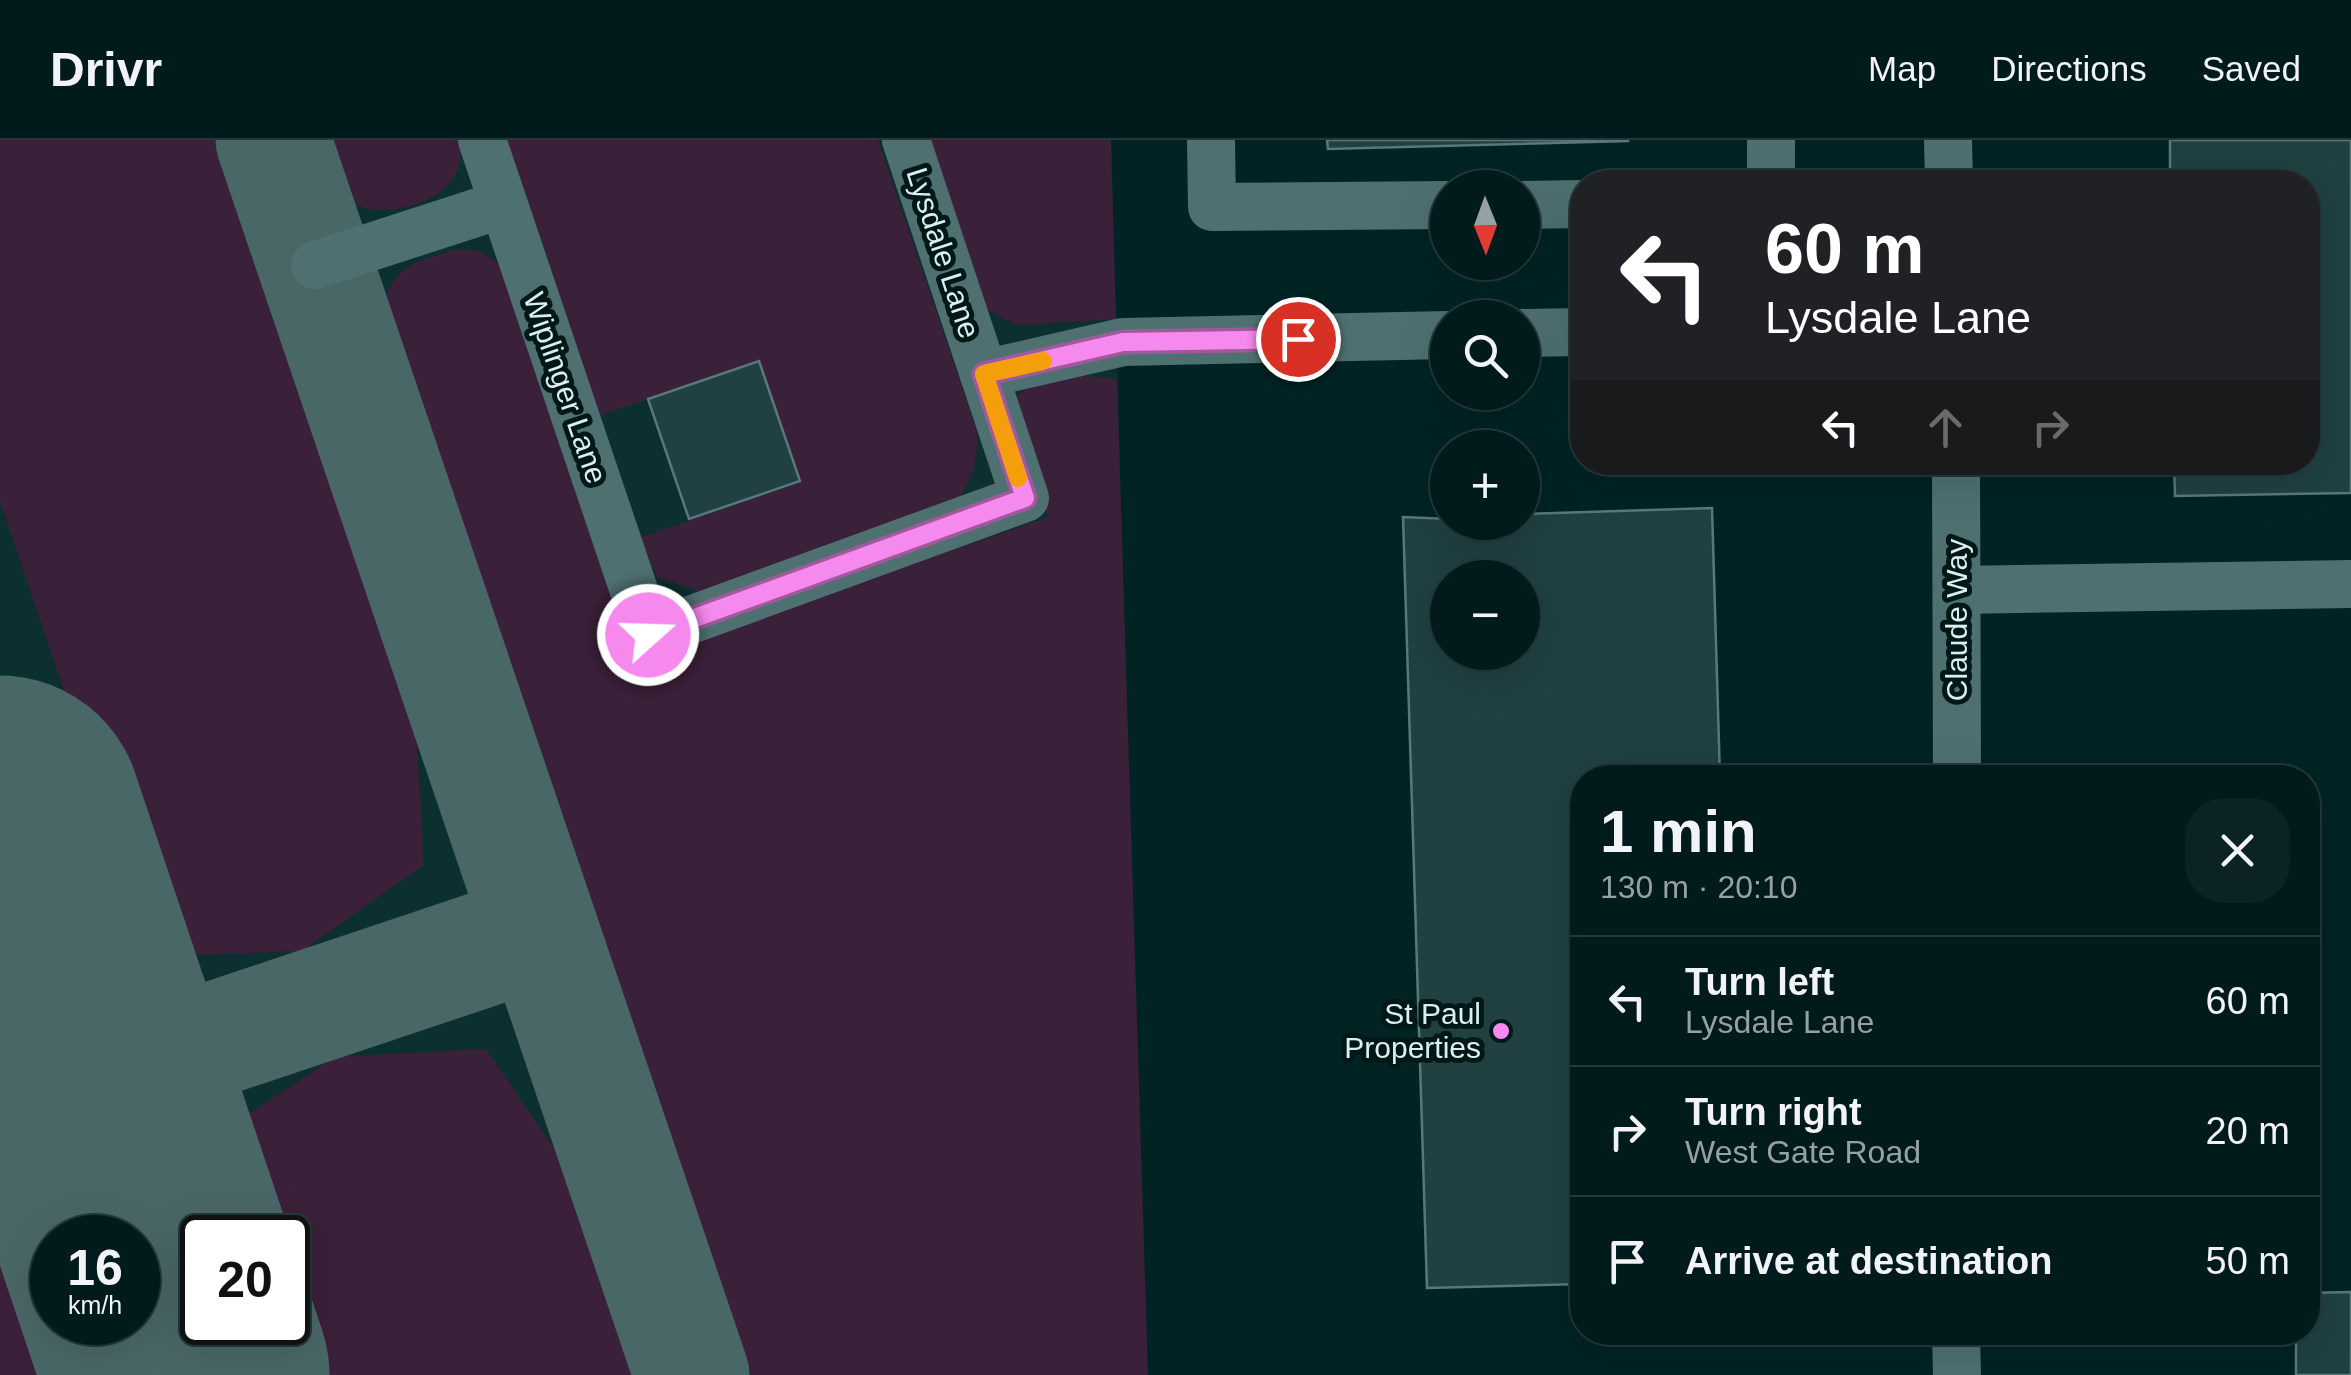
<!DOCTYPE html>
<meta charset="utf-8">
<style>
:root{--surface:#011a1b;--page:#0b2324;--text:#f1f3f6;--muted:#96a1a3;--line:#23383a}
body{margin:0;font-family:Helvetica,sans-serif;background:var(--page);color:var(--text);height:100vh;display:flex;flex-direction:column;font-size:38px;white-space:nowrap}
*{box-sizing:border-box;margin:0}
p{font-size:32px;color:var(--muted)}
.icon{flex:none;width:55px;height:55px;fill:none;stroke:currentColor;stroke-width:2;stroke-linecap:round;stroke-linejoin:round}
.map{position:relative;flex:1;overflow:hidden}
.side{position:absolute;left:1570px;top:625px;width:750px;height:580px;display:flex;flex-direction:column;background:var(--surface);border-radius:40px;box-shadow:0 10px 40px #0002,0 0 0 2px var(--line)}
.side>*{flex:none}
.hud{position:absolute;left:1570px;top:30px;width:750px;height:305px;border-radius:40px;box-shadow:0 10px 40px #0002,0 0 0 2px var(--line);background:#202124;color:#fff;overflow:hidden}
.needle{width:65px;rotate:179deg}
.controls{position:absolute;left:1430px;top:30px;display:grid;gap:20px}
.controls a{display:grid;place-items:center;width:110px;height:110px;border-radius:50%;background:var(--surface);box-shadow:0 10px 40px #0002,0 0 0 2px var(--line);font-size:50px}
.speed{position:absolute;left:30px;top:1075px;display:flex;gap:20px;font-size:50px;font-weight:700;text-align:center}
.speed>*{display:grid;place-content:center;width:130px;height:130px;border-radius:50%;background:var(--surface);box-shadow:0 10px 40px #0002,0 0 0 2px var(--line);line-height:1}
.speed small{font-size:25px;font-weight:400}
.speed .limit{border:5px solid #111;border-radius:15px;background:#fff;color:#111}
.pin{position:absolute;display:grid;place-items:center;width:85px;height:85px;color:#fff;margin:-42px;border:5px solid #fff;border-radius:50%;box-shadow:0 2px 10px #0007}
.me{position:absolute;width:110px;margin:-55px;rotate:70deg;stroke-linejoin:round;filter:drop-shadow(0 0 8px #0008)}
.turn{display:flex;align-items:center;gap:35px;height:210px;padding:0 30px;font-size:45px}
.turn .icon{width:130px;height:130px;stroke-width:2.5}
.turn b{display:block;font-size:70px;line-height:85px}
.lanes{display:flex;align-items:center;height:95px;padding:0 30px;background:#0003;justify-content:center;gap:50px;direction:ltr}
.lanes .off{opacity:.35}
.round{display:grid;place-items:center;flex:none;width:105px;height:105px;border-radius:40px;background:var(--page)}
.head{display:flex;align-items:center;justify-content:space-between;height:170px;padding:0 30px}
h1{font-size:60px;font-weight:700;line-height:75px}
ul{padding:0;list-style:none}
li{display:flex;align-items:center;gap:30px;height:130px;padding:0 30px;border-top:2px solid var(--line)}
li div{flex:1}
li b{display:block;font-size:38px}
li em{font-style:normal}
header{display:flex;align-items:center;gap:60px;box-sizing:border-box;height:140px;padding:0 50px;background:var(--surface);border-bottom:2px solid var(--line)}
header strong{font-size:48px}
nav{display:flex;gap:55px;margin-inline-start:auto;font-size:35px}
.map>svg:first-child{display:block}
.built{fill:#0c2f30;fill-rule:evenodd}
.green{fill:#3a2038}
.lines{fill:none;stroke-linecap:round;stroke-linejoin:round}
.taxiway{stroke:#4a6768;stroke-width:115}
.runway{stroke:#4a6768;stroke-width:285}
.building{fill:#204042;stroke:#58797b;stroke-width:2.5;fill-rule:evenodd}
.minor{stroke:#4f7071;stroke-width:48}
.route-casing{stroke:#a0599a;stroke-width:25}
.route{stroke:#f689ed;stroke-width:18}
.slow{stroke:#f59e0b;stroke-width:18}
.poi-dot{fill:#f689ed;stroke:#011819;stroke-width:4}
.labels{text-anchor:middle;stroke-width:10;stroke-linejoin:round;paint-order:stroke}
.street-label{font-size:30px;fill:#dceeee;stroke:#011819}
.poi-label{font-size:30px;fill:#dceeee;stroke:#011819;text-anchor:end}
</style>
<header>
<strong>Drivr</strong>
<nav><a>Map</a><a>Directions</a><a>Saved</a></nav>
</header>
<div class="map">
<svg width="2351" height="1235" viewBox="0 0 2351 1235">
<rect width="100%" height="100%" fill="#012324"/>
<!-- built -->
<path class="built" d="M 0,0 L 1111,0 L 1145,1235 L 0,1235 ZM 52,1098 L 138,1098 L 138,1182 L 52,1182 ZM 202,1098 L 288,1098 L 288,1182 L 202,1182 Z"/>
<!-- green -->
<g class="green">
<polygon points="0,0 236,0 412,523 424,725 302,811 154,817 0,361"/>
<path d="M 324,0 L 458,0 C 479,61 368,92 341,52 C 332,38 329,15 324,0 Z"/>
<path d="M 505,0 L 878,0 L 977,291 C 978,325 972,343 950,370 L 704,453 L 657,437 L 639,398 L 801,342 L 760,221 L 598,276 Z"/>
<polygon points="926,0 1111,0 1116,179 1017,185 982,167"/>
<path d="M 456,109 L 480,111 L 503,126 L 638,519 L 1048,377 L 1013,263 C 1037,226 1078,237 1117,238 L 1148,1235 L 738,1235 L 382,172 C 393,123 413,124 456,109 Z"/>
<polygon points="486,909 568,1029 611,1115 652,1235 291,1235 273,1183 288,1182 288,1098 245,1097 212,998 335,917"/>
<polygon points="26,1076 52,1154 52,1182 62,1183 80,1235 0,1235 0,1078"/>
</g>
<g class="lines">
<!-- taxiway -->
<g class="taxiway">
<polyline points="273,0 692,1235"/>
<polyline points="0,971 541,790"/>
</g>
<!-- runway -->
<polyline class="runway" points="0,678 187,1235"/>
</g>
<!-- building -->
<g class="building">
<polygon points="1327,0 1628,0 1628,1 1328,9"/>
<polygon points="2170,0 2351,0 2351,353 2175,356 2174,322 2308,322 2308,42 2170,42"/>
<polygon points="759,221 800,341 689,379 648,259"/>
<path d="M 1712,368 L 1720,638 L 1582,638 L 1582,1144 L 1427,1148 L 1403,377 L 1522,382 L 1522,374 ZM 1448,438 L 1522,438 L 1522,512 L 1448,512 Z"/>
<polygon points="2351,1152 2351,1235 2296,1235 2296,1192 2308,1192 2308,1153"/>
</g>
<g class="lines">
<!-- minor -->
<g class="minor">
<polyline points="482,0 649,495 1025,358 906,0"/>
<polyline points="1211,0 1212,67 1448,65"/>
<polyline points="1771,0 1771,42"/>
<polyline points="1948,0 1949,42"/>
<polyline points="1522,65 1582,64"/>
<polyline points="315,125 503,64"/>
<polyline points="1522,193 1582,192"/>
<polyline points="984,234 1123,202 1448,195"/>
<polyline points="1956,322 1957,638"/>
<polyline points="1957,450 2351,444"/>
<polyline points="1956,1192 1957,1235"/>
</g>
</g>
<g class="lines">
<defs>
<polyline id="route" points="648,495 1025,358 984,234 1123,202 1298,199"/>
</defs>
<!-- route casing -->
<use href="#route" class="route-casing"/>
<!-- route -->
<use href="#route" class="route"/>
<!-- slow -->
<polyline class="slow" points="1018,338 984,234 1043,221"/>
</g>
<!-- markers -->
<circle class="poi-dot" cx="1501" cy="891" r="10"/>
<g class="labels">
<!-- street labels -->
<g class="street-label">
<text transform="translate(943 113) rotate(72)" y="10">Lysdale Lane</text>
<text transform="translate(565 248) rotate(71)" y="10">Wiplinger Lane</text>
<text transform="translate(1957 480) rotate(-90)" y="10">Claude Way</text>
</g>
<!-- poi labels -->
<g class="poi-label">
<text x="1481" y="884">St Paul<tspan x="1481" dy="34">Properties</tspan></text>
</g>
</g>
</svg>
<div class="controls">
<a><svg class="needle" viewBox="-14 -14 28 28"><path d="M0-13l5 13h-10z" fill="#e53935"/><path d="M0 13l5-13h-10z" fill="#96a1a3"/></svg></a>
<a><svg class="icon" aria-label="search" viewBox="0 0 24 24"><circle cx="10" cy="10" r="6"/><path d="M15 15l6 6"/></svg></a>
<a>+</a>
<a>−</a>
</div>
<div class="speed"><div>16<small>km/h</small></div><div class="limit">20</div></div>
<div class="pin" style="left:1298px;top:199px;background:#d93025"><svg class="icon" aria-label="arrive" viewBox="0 0 24 24"><path d="M6 21V4h12l-3 4 3 4H6"/></svg></div>
<svg class="me" style="left:648px;top:495px" viewBox="-20 -20 40 40"><circle r="17" fill="#f689ed" stroke="#fff" stroke-width="3"/><path d="M0-11L8 9 0 5-8 9z" fill="#fff"/></svg>
<div class="hud">
<div class="turn"><svg class="icon" aria-label="left" viewBox="0 0 24 24"><path d="M17 20v-9H6M10 6l-5 5 5 5"/></svg><div><b>60 m</b>Lysdale Lane</div></div>
<div class="lanes"><svg class="icon" aria-label="left" viewBox="0 0 24 24"><path d="M17 20v-9H6M10 6l-5 5 5 5"/></svg><svg class="icon off" aria-label="ahead" viewBox="0 0 24 24"><path d="M12 20V5M6 11l6-6 6 6"/></svg><svg class="icon off" aria-label="right" viewBox="0 0 24 24"><path d="M7 20v-9h11M14 6l5 5-5 5"/></svg></div>
</div>
<section class="side">
<div class="head"><div><h1>1 min</h1><p>130 m · 20:10</p></div><a class="round"><svg class="icon" aria-label="close" viewBox="0 0 24 24"><path d="M6 6l12 12M18 6L6 18"/></svg></a></div>
<ul>
<li><svg class="icon" aria-label="left" viewBox="0 0 24 24"><path d="M17 20v-9H6M10 6l-5 5 5 5"/></svg><div><b>Turn left</b><p>Lysdale Lane</p></div><em>60 m</em></li>
<li><svg class="icon" aria-label="right" viewBox="0 0 24 24"><path d="M7 20v-9h11M14 6l5 5-5 5"/></svg><div><b>Turn right</b><p>West Gate Road</p></div><em>20 m</em></li>
<li><svg class="icon" aria-label="arrive" viewBox="0 0 24 24"><path d="M6 21V4h12l-3 4 3 4H6"/></svg><div><b>Arrive at destination</b></div><em>50 m</em></li>
</ul>
</section>
</div>
